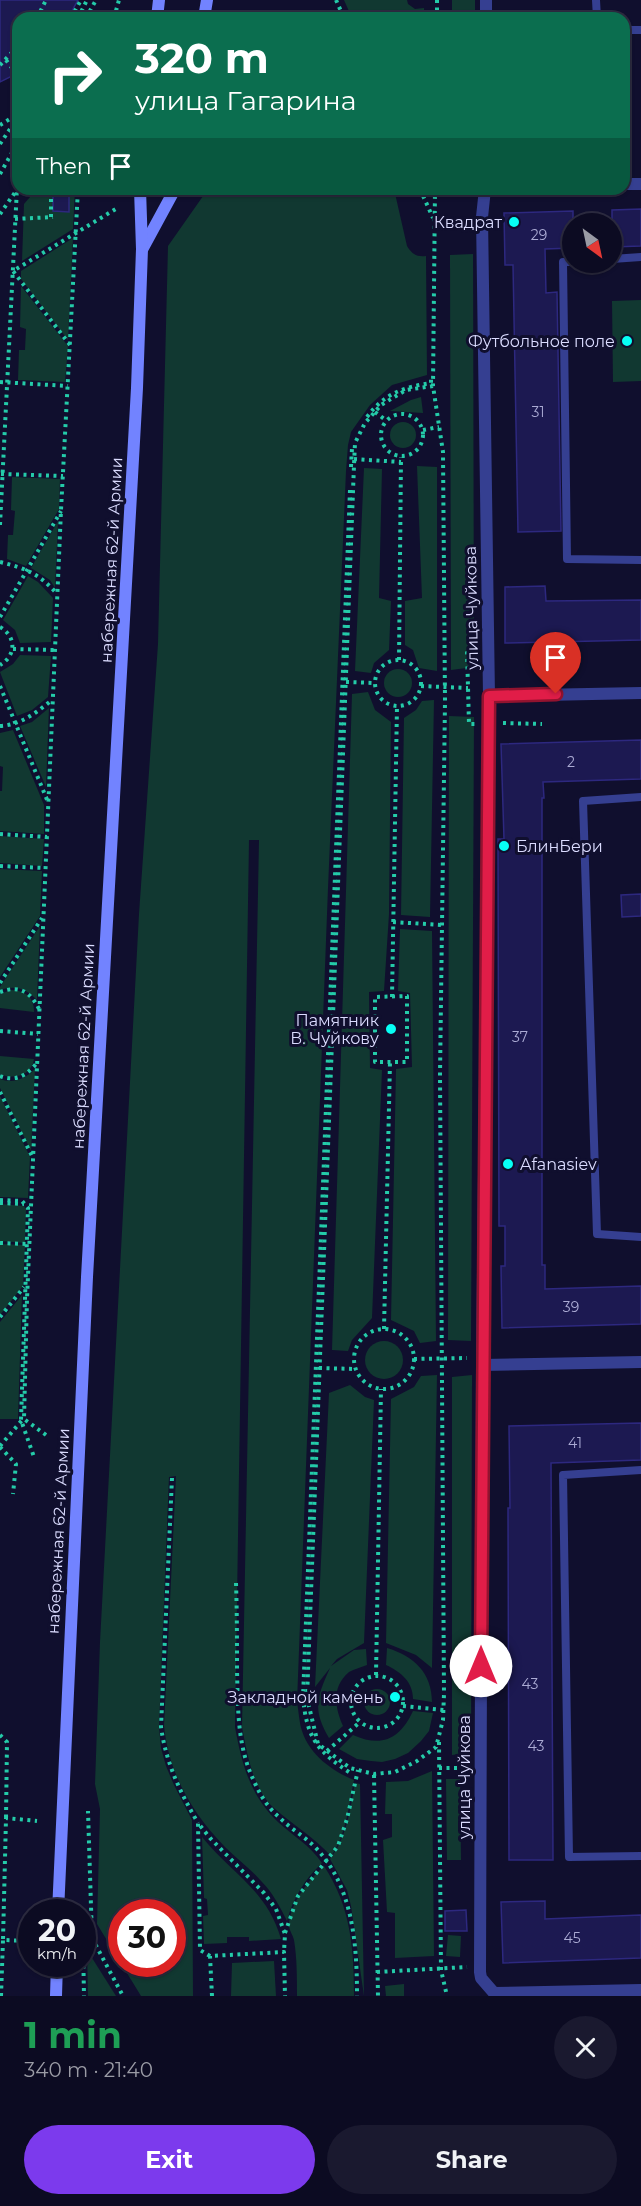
<!DOCTYPE html>
<meta charset="utf-8">
<style>
:root{--surface:#0c0b22;--page:#1a192f;--text:#f1f3f6;--muted:#9a9ba5;--line:#2c2b40;--accent:#7c3aed}
body{margin:0;font-family:Montserrat,sans-serif;background:var(--page);color:var(--text);height:100vh;display:flex;flex-direction:column;font-size:22px;white-space:nowrap}
*{box-sizing:border-box;margin:0}
p{font-size:20px;color:var(--muted)}
.icon{flex:none;width:33px;height:33px;fill:none;stroke:currentColor;stroke-width:2;stroke-linecap:round;stroke-linejoin:round}
.map{position:relative;height:1996px;overflow:hidden}
.sheet{display:flex;flex-direction:column;background:var(--surface);flex:1}
.sheet>*{flex:none}
.banner{position:absolute;left:12px;top:12px;width:618px;height:183px;border-radius:18px;box-shadow:0 2px 4px #0004,0 0 0 2px var(--line);background:#0b6e4f;color:#fff;overflow:hidden}
.needle{width:39px;rotate:147deg}
.fabs{position:absolute;left:562px;top:213px;display:grid;gap:12px}
.fabs a{display:grid;place-items:center;width:60px;height:60px;border-radius:50%;background:var(--surface);box-shadow:0 2px 4px #0004,0 0 0 2px var(--line);font-size:30px}
.speed{position:absolute;left:18px;top:1899px;display:flex;gap:12px;font-size:30px;font-weight:700;text-align:center}
.speed>*{display:grid;place-content:center;width:78px;height:78px;border-radius:50%;background:var(--surface);box-shadow:0 2px 4px #0004,0 0 0 2px var(--line);line-height:1}
.speed small{font-size:15px;font-weight:400}
.speed .limit{border:9px solid #d22;background:#fff;color:#111}
.pin{position:absolute;display:grid;place-items:center;width:51px;height:51px;color:#fff;margin:-62px -26px;border-radius:50% 50% 50% 0;rotate:-45deg;box-shadow:0 0 6px #0007}
.pin .icon{rotate:45deg}
.me{position:absolute;width:66px;margin:-33px;rotate:0deg;stroke-linejoin:round;filter:drop-shadow(0 0 4px #0008)}
.turn{display:flex;align-items:center;gap:21px;height:126px;padding:0 24px;font-size:27px}
.turn .icon{width:78px;height:78px;stroke-width:2.5}
.turn b{display:block;font-size:42px;line-height:51px}
.then{display:flex;align-items:center;height:57px;padding:0 24px;background:#0003;gap:12px;font-size:22px}
.round{display:grid;place-items:center;flex:none;width:63px;height:63px;border-radius:32px;background:var(--page)}
.summary{display:flex;align-items:center;justify-content:space-between;height:102px;padding:0 24px}
h1{font-size:36px;font-weight:700;line-height:45px;color:#1e9e55}
.button{display:flex;gap:12px;margin-top:auto;padding:12px 24px}
.button a{flex:1;height:69px;border-radius:36px;background:var(--accent);color:#fff;font-size:24px;font-weight:700;line-height:69px;text-align:center}
.button a+a{background:var(--page);color:var(--text)}
.map>svg:first-child{display:block}
.green{fill:#113831;fill-rule:evenodd}
.building{fill:#1c1951;stroke:#2d287f;stroke-width:1.5}
.lines{fill:none;stroke-linecap:round;stroke-linejoin:round}
.path{stroke:#24cba9;stroke-width:4;stroke-dasharray:3 4.5;stroke-linecap:butt}
.lane{stroke:#353f91;stroke-width:8}
.street{stroke:#353f91;stroke-width:12}
.secondary{stroke:#7283ff;stroke-width:12}
.route-casing{stroke:#92132f;stroke-width:15}
.route{stroke:#e11d48;stroke-width:10}
.poi-dot{fill:#07fff5;stroke:#100f2e;stroke-width:2}
.labels{text-anchor:middle;stroke-width:6;stroke-linejoin:round;paint-order:stroke}
.number-label{font-size:14px;fill:#ababd4}
.poi-label{font-size:16px;fill:#dbdcff;stroke:#100f2e;text-anchor:end}
.street-label{font-size:16px;fill:#dbdcff;stroke:#100f2e}
</style>
<div class="map">
<svg width="641" height="1996" viewBox="0 0 641 1996">
<rect width="100%" height="100%" fill="#100f2e"/>
<!-- green -->
<g class="green">
<polygon points="344,0 407,0 408,4 415,9 424,8 424,18 352,18"/>
<rect x="452" y="0" width="23" height="18"/>
<polygon points="37,189 75,189 73,229 22,261 24,204"/>
<path d="M 208,189 L 394,189 L 407,246 C 412,254 416,257 426,256 L 427,375 L 392,385 L 370,405 L 351,432 L 348,445 L 346,471 L 328,888 L 297,1703 C 299,1712 299,1722 302,1731 C 310,1755 332,1771 354,1780 C 349,1805 346,1836 331,1856 C 314,1837 293,1825 274,1808 C 253,1789 247,1754 242,1727 L 259,840 L 249,840 L 235,1727 C 242,1765 250,1795 278,1822 C 293,1836 310,1845 322,1863 C 305,1879 293,1898 287,1921 C 280,1907 273,1893 262,1882 C 251,1869 237,1859 225,1847 C 192,1813 169,1774 164,1726 L 176,1476 L 169,1477 L 159,1727 L 161,1748 L 166,1766 L 174,1785 L 192,1820 L 193,1996 L 141,1996 L 97,1924 L 100,1809 L 95,1784 L 100,1642 L 139,914 L 158,644 L 168,246 ZM 122,1912 L 172,1912 L 172,1964 L 122,1964 Z"/>
<polygon points="73,238 68,340 21,279 21,271"/>
<polygon points="473,254 474,667 451,670 450,255"/>
<polygon points="21,286 68,346 65,382 18,380 19,350 25,350 26,329 20,327"/>
<polygon points="641,300 641,381 613,382 612,301"/>
<polygon points="421,397 423,413 390,411 411,400"/>
<circle cx="403" cy="435" r="13"/>
<polygon points="417,466 437,467 437,671 419,668 413,650 405,645 405,601 422,598"/>
<polygon points="364,468 382,469 379,598 391,601 389,650 374,663 371,673 355,671"/>
<polygon points="12,477 60,479 59,509 26,566 7,559 8,535 13,535 15,511 11,510"/>
<polygon points="58,521 55,588 50,580 31,568"/>
<polygon points="28,576 38,582 53,598 51,642 20,643 15,630 3,620"/>
<polygon points="20,655 51,656 48,697 32,710 17,716 0,672 13,664"/>
<circle cx="398" cy="683" r="14"/>
<polygon points="368,692 375,710 391,722 389,914 384,991 369,992 370,1068 382,1070 372,1318 352,1340 348,1351 332,1350 352,694"/>
<polygon points="434,700 430,917 401,915 404,718 416,710 422,701"/>
<polygon points="49,708 46,787 20,726 32,722"/>
<polygon points="449,716 474,717 471,1341 448,1340"/>
<polygon points="13,730 44,805 44,834 0,831 0,791 2,791 3,767 0,766 0,733"/>
<polygon points="0,836 44,839 42,866 0,863"/>
<polygon points="0,869 42,871 40,916 0,977"/>
<path d="M 40,926 L 37,1000 C 26,988 15,985 0,990 L 0,987 Z"/>
<polygon points="400,929 432,931 436,1341 420,1343 414,1331 391,1320 396,1069 412,1067 410,993 398,991"/>
<path d="M 11,990 C 26,991 34,997 34,1012 L 0,1008 L 0,994 Z"/>
<path d="M 0,1056 L 34,1059 C 32,1076 13,1080 0,1074 Z"/>
<path d="M 35,1069 L 31,1151 L 0,1088 L 0,1079 C 13,1084 25,1079 35,1069 Z"/>
<polygon points="0,1096 30,1157 28,1198 0,1197"/>
<polygon points="0,1204 24,1206 26,1209 25,1243 0,1241"/>
<polygon points="0,1244 25,1245 23,1286 0,1315"/>
<polygon points="22,1295 18,1419 0,1419 0,1322"/>
<circle cx="384" cy="1360" r="19"/>
<polygon points="437,1375 432,1668 416,1655 386,1643 391,1399 414,1387 421,1376"/>
<polygon points="472,1375 471,1753 452,1755 452,1377"/>
<path d="M 350,1385 L 365,1397 L 374,1400 L 364,1643 L 337,1659 L 331,1666 L 354,1650 L 366,1649 L 367,1665 C 362,1667 354,1669 349,1672 C 331,1687 335,1708 343,1726 L 329,1738 C 312,1709 317,1697 330,1668 L 315,1687 L 329,1393 Z"/>
<path d="M 387,1648 C 414,1656 432,1673 432,1702 L 413,1699 C 413,1682 401,1672 386,1665 Z"/>
<circle cx="377" cy="1702" r="13"/>
<path d="M 413,1711 L 433,1713 L 429,1731 L 421,1741 L 408,1753 L 395,1759 L 382,1762 L 371,1761 L 357,1759 L 339,1749 L 353,1735 C 382,1748 400,1739 413,1711 Z"/>
<polygon points="432,1771 434,1956 395,1958 395,1913 387,1912 383,1840 392,1837 392,1814 385,1814 386,1782 408,1781"/>
<polygon points="446,1779 460,1779 461,1860 447,1860"/>
<path d="M 355,1783 L 360,1784 L 364,1996 L 351,1906 L 347,1890 L 330,1859 C 347,1837 350,1810 355,1783 Z"/>
<path d="M 202,1837 C 232,1874 267,1890 281,1939 L 249,1941 L 249,1937 L 227,1937 L 227,1943 L 204,1944 L 203,1916 L 208,1915 L 207,1899 L 204,1898 Z"/>
<path d="M 324,1866 C 351,1907 354,1949 354,1996 L 297,1996 C 297,1977 297,1958 294,1940 C 293,1935 289,1930 289,1926 C 289,1904 309,1880 324,1866 Z"/>
<polygon points="448,1935 461,1936 460,1957 446,1956"/>
<polygon points="87,1950 116,1996 88,1996"/>
<polygon points="274,1961 276,1996 231,1996 232,1963"/>
<polygon points="404,1984 404,1996 386,1996 385,1986"/>
</g>
<!-- building -->
<g class="building">
<polygon points="0,0 78,0 68,18 18,18 18,73 0,82"/>
<polygon points="53,195 69,196 69,212 53,211"/>
<polygon points="641,209 641,246 612,247 612,210"/>
<polygon points="573,211 573,248 545,249 546,293 557,292 561,531 518,532 513,265 505,265 504,213"/>
<polygon points="545,586 546,601 641,600 641,640 505,643 505,587"/>
<polygon points="641,740 641,779 543,782 544,798 542,798 542,1265 545,1265 545,1289 641,1286 641,1324 502,1328 501,1266 505,1266 505,1226 499,1226 498,839 504,839 501,744"/>
<polygon points="641,894 641,916 622,917 621,895"/>
<polygon points="641,1423 641,1460 551,1463 553,1860 509,1860 508,1508 510,1508 509,1426"/>
<polygon points="545,1901 545,1919 641,1915 641,1958 503,1963 501,1902"/>
<polygon points="466,1910 467,1931 445,1931 445,1911"/>
</g>
<g class="lines">
<!-- path -->
<g class="path">
<polyline points="336,0 344,18"/>
<polyline points="37,18 46,0"/>
<polyline points="71,18 81,0"/>
<polyline points="78,18 87,0"/>
<polyline points="86,18 96,0"/>
<polyline points="114,18 119,0"/>
<polyline points="437,18 437,0"/>
<polyline points="6,60 18,76"/>
<polyline points="0,65 18,46"/>
<polyline points="0,125 18,114"/>
<polyline points="0,144 18,117"/>
<polyline points="0,174 18,142"/>
<polyline points="420,189 433,218"/>
<polyline points="0,214 16,191"/>
<polyline points="51,217 51,196"/>
<polyline points="15,219 53,217"/>
<polyline points="70,345 13,271 119,207"/>
<polyline points="0,382 68,386"/>
<polyline points="433,386 406,390 381,405 365,423 355,443 354,465 307,1698 318,1744 350,1768 374,1774 395,1772 417,1761 436,1747 443,1720 444,1694 440,1075 445,701 443,452 433,386 435,189"/>
<polyline points="375,412 387,421"/>
<circle cx="402" cy="435" r="21"/>
<path d="M 367,417 C 384,394 403,387 431,383 L 431,379"/>
<polyline points="423,430 439,427"/>
<polyline points="354,459 401,462"/>
<polyline points="351,467 352,448"/>
<polyline points="1,474 63,476"/>
<path d="M 350,490 L 303,1698 C 307,1739 318,1752 352,1774"/>
<polyline points="0,525 18,168"/>
<path d="M 0,562 C 25,568 40,574 57,594"/>
<polyline points="0,617 61,511"/>
<path d="M 0,627 C 17,637 16,656 0,665"/>
<polyline points="13,649 55,650"/>
<polyline points="474,652 467,651 469,724 475,724"/>
<polyline points="399,660 401,457"/>
<circle cx="398" cy="683" r="23"/>
<polyline points="346,682 375,683"/>
<polyline points="0,686 48,802"/>
<polyline points="421,686 468,688"/>
<polyline points="503,723 542,724"/>
<path d="M 0,726 C 21,725 37,712 52,700"/>
<polyline points="0,834 47,837"/>
<polyline points="0,866 45,868"/>
<polyline points="393,922 442,925"/>
<polyline points="0,983 42,918"/>
<path d="M 0,992 C 19,985 30,991 39,1009"/>
<polygon points="407,996 407,1062 375,1062 375,997"/>
<polyline points="392,997 397,706"/>
<polyline points="0,1031 38,1034"/>
<path d="M 0,1076 C 15,1082 26,1076 36,1064"/>
<polyline points="0,1092 32,1156"/>
<polyline points="0,1200 22,1201 28,1208 21,1420 34,1457"/>
<polyline points="0,1203 24,1204"/>
<polyline points="0,1243 26,1244"/>
<polyline points="0,1317 24,1287"/>
<polyline points="384,1329 390,1062"/>
<circle cx="384" cy="1359" r="30"/>
<polyline points="414,1359 467,1358"/>
<polyline points="319,1368 356,1369"/>
<polyline points="46,1435 24,1419 27,1299 61,510 78,189"/>
<polyline points="0,1446 23,1419"/>
<polyline points="0,1447 16,1464 13,1494"/>
<path d="M 172,1478 L 161,1727 C 166,1763 180,1792 198,1823"/>
<path d="M 236,1583 C 237,1612 237,1641 237,1670 C 238,1708 237,1746 254,1781 C 260,1795 268,1808 280,1818 C 291,1829 304,1836 315,1847 C 353,1886 357,1944 357,1996"/>
<polyline points="376,1675 381,1389"/>
<circle cx="377" cy="1702" r="26"/>
<polyline points="403,1706 444,1710"/>
<polyline points="0,1735 7,1742 6,1818"/>
<polyline points="439,1742 441,1970 447,1996"/>
<polyline points="327,1751 360,1722"/>
<polyline points="439,1768 465,1768"/>
<polyline points="374,1775 378,1996"/>
<polyline points="285,1933 298,1896 338,1846 347,1819 358,1770"/>
<polyline points="92,1938 123,1996"/>
<polyline points="32,1941 3,1940 6,1818 37,1821"/>
<polyline points="83,1943 92,1938 88,1811"/>
<polyline points="83,1943 84,1996"/>
<polyline points="210,1956 200,1950 198,1823 210,1838 264,1893 276,1909 285,1934 284,1952"/>
<polyline points="377,1972 467,1967"/>
<polyline points="1,1996 3,1940"/>
<polyline points="212,1996 210,1956 284,1952 285,1996"/>
</g>
<!-- lane -->
<g class="lane">
<polyline points="596,0 597,18"/>
<polyline points="624,30 641,30"/>
<polyline points="612,259 641,257"/>
<polyline points="573,262 563,262 567,559 641,560"/>
<polyline points="641,797 583,801 597,1234 641,1237"/>
<polyline points="641,1470 563,1475 569,1857 641,1856"/>
</g>
<!-- street -->
<g class="street">
<polyline points="486,0 486,18"/>
<polyline points="624,184 641,184"/>
<polyline points="485,189 482,217 489,696 482,1365 480,1972 481,1978 494,1993 641,1990"/>
<polyline points="489,696 641,693"/>
<polyline points="482,1365 641,1362"/>
</g>
<!-- secondary -->
<g class="secondary">
<polyline points="157,18 159,0"/>
<polyline points="204,18 207,0"/>
<polyline points="143,248 175,189"/>
<polyline points="58,1912 87,1277 137,388 142,249 140,189"/>
<polyline points="56,1996 57,1964"/>
</g>
</g>
<g class="lines">
<defs>
<polyline id="route" points="481,1666 489,696 556,694"/>
</defs>
<!-- route casing -->
<use href="#route" class="route-casing"/>
<!-- route -->
<use href="#route" class="route"/>
</g>
<!-- markers -->
<g class="poi-dot">
<circle cx="514" cy="222" r="6"/>
<circle cx="627" cy="341" r="6"/>
<circle cx="504" cy="846" r="6"/>
<circle cx="391" cy="1029" r="6"/>
<circle cx="508" cy="1164" r="6"/>
<circle cx="395" cy="1697" r="6"/>
</g>
<g class="labels">
<!-- number labels -->
<g class="number-label">
<text x="539" y="240">29</text>
<text x="538" y="417">31</text>
<text x="571" y="767">2</text>
<text x="520" y="1042">37</text>
<text x="571" y="1312">39</text>
<text x="575" y="1448">41</text>
<text x="530" y="1689">43</text>
<text x="536" y="1751">43</text>
<text x="572" y="1943">45</text>
</g>
<!-- poi labels -->
<g class="poi-label">
<text x="502" y="228">Квадрат</text>
<text x="615" y="347">Футбольное поле</text>
<text x="516" y="852" text-anchor="start">БлинБери</text>
<text x="379" y="1026">Памятник<tspan x="379" dy="18">В. Чуйкову</tspan></text>
<text x="520" y="1170" text-anchor="start">Afanasiev</text>
<text x="383" y="1703">Закладной камень</text>
</g>
<!-- street labels -->
<g class="street-label">
<text transform="translate(111 560) rotate(-87)" y="6">набережная 62-й Армии</text>
<text transform="translate(471 608) rotate(-91)" y="6">улица Чуйкова</text>
<text transform="translate(83 1046) rotate(-87)" y="6">набережная 62-й Армии</text>
<text transform="translate(58 1531) rotate(-87)" y="6">набережная 62-й Армии</text>
<text transform="translate(464 1777) rotate(-90)" y="6">улица Чуйкова</text>
</g>
</g>
</svg>
<div class="fabs">
<a><svg class="needle" viewBox="-14 -14 28 28"><path d="M0-13l5 13h-10z" fill="#e53935"/><path d="M0 13l5-13h-10z" fill="#9a9ba5"/></svg></a>
</div>
<div class="speed"><div>20<small>km/h</small></div><div class="limit">30</div></div>
<div class="pin" style="left:556px;top:694px;background:#d93025"><svg class="icon" aria-label="arrive" viewBox="0 0 24 24"><path d="M6 21V4h12l-3 4 3 4H6"/></svg></div>
<svg class="me" style="left:481px;top:1666px" viewBox="-20 -20 40 40"><circle r="19" fill="#fff"/><path d="M0-13L10 11 0 6-10 11z" fill="#e11d48"/></svg>
<div class="banner">
<div class="turn"><svg class="icon" aria-label="right" viewBox="0 0 24 24"><path d="M7 20v-9h11M14 6l5 5-5 5"/></svg><div><b>320 m</b>улица Гагарина</div></div>
<div class="then">Then<svg class="icon" aria-label="arrive" viewBox="0 0 24 24"><path d="M6 21V4h12l-3 4 3 4H6"/></svg></div>
</div>
</div>
<section class="sheet">
<div class="summary"><div><h1>1 min</h1><p>340 m · 21:40</p></div><a class="round"><svg class="icon" aria-label="close" viewBox="0 0 24 24"><path d="M6 6l12 12M18 6L6 18"/></svg></a></div>
<div class="button"><a>Exit</a><a>Share</a></div>
</section>
